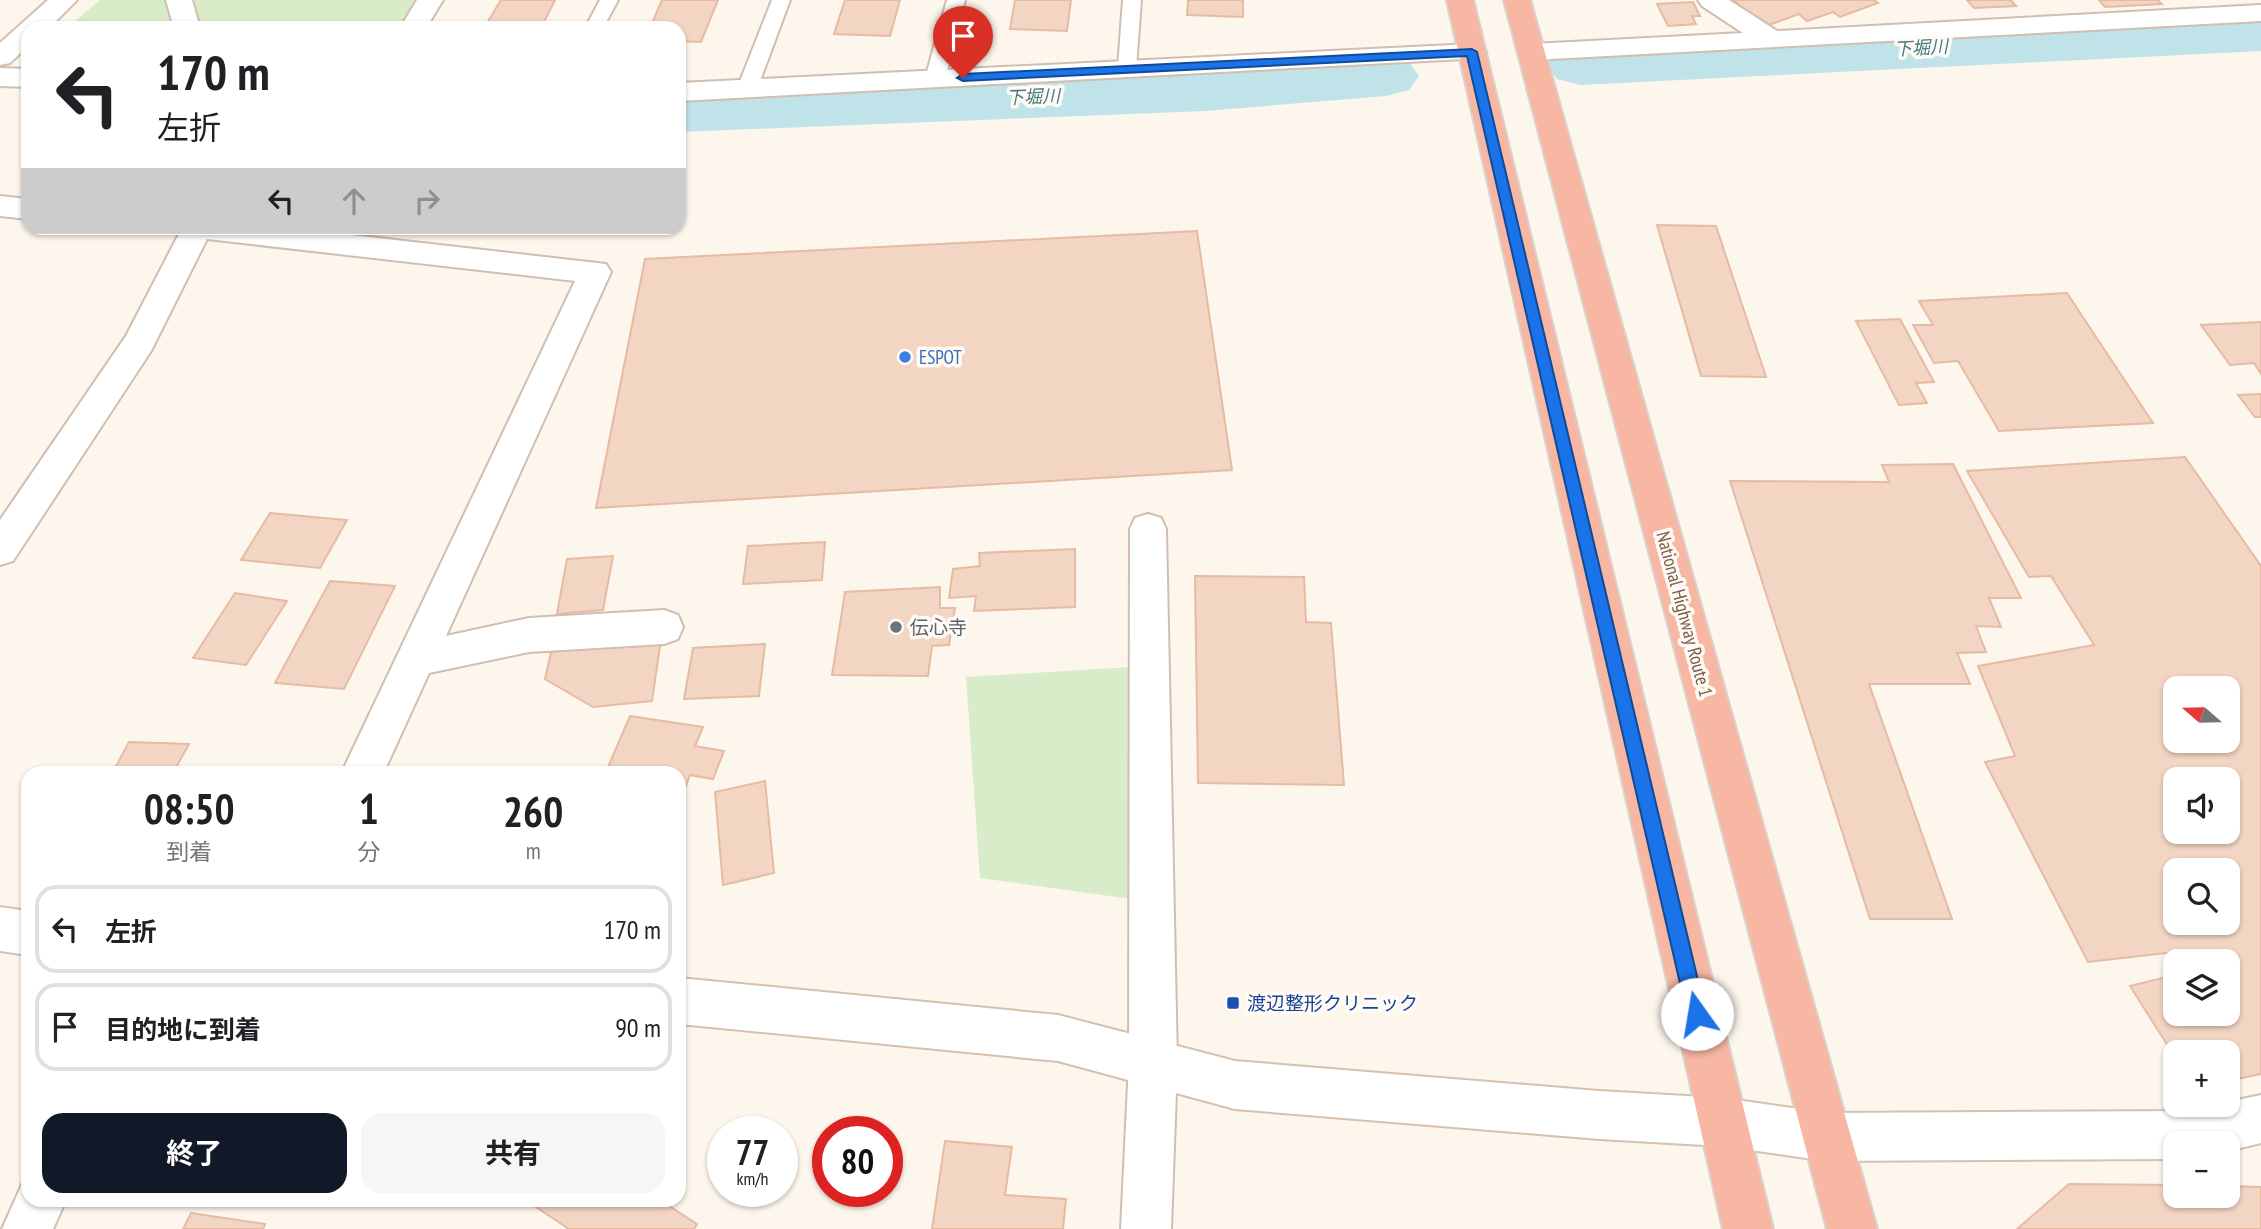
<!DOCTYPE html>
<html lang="ja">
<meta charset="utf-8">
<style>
:root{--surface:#fff;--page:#f6f6f6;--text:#202124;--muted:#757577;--line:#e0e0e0;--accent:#111827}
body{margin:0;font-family:"PT Sans Narrow","Noto Sans JP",sans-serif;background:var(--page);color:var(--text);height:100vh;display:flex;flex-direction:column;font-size:26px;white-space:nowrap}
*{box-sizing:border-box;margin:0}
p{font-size:23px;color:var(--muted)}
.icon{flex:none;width:38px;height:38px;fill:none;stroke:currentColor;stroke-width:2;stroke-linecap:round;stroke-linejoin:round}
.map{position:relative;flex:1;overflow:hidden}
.drawer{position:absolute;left:21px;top:766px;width:665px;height:441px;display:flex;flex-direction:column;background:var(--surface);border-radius:21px;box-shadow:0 2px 5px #0004}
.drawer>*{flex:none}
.hud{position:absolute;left:21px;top:21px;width:665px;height:214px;border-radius:21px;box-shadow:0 2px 5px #0004;background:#fff;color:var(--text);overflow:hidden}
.needle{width:46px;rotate:290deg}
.tools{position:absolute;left:2163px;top:676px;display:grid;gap:14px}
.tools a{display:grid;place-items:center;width:77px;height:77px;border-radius:14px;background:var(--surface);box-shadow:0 2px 5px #0004;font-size:35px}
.speed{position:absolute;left:707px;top:1116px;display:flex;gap:14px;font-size:35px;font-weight:700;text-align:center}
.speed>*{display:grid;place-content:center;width:91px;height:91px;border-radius:50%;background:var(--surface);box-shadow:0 2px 5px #0004;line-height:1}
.speed small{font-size:18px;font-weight:400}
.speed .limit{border:10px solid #d22;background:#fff;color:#111}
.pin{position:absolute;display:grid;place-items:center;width:60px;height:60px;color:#fff;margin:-72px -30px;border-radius:50% 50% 50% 0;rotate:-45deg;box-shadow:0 0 7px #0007}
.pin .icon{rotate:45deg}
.me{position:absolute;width:77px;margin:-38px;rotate:347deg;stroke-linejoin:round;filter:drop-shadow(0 0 5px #0008)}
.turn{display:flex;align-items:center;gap:24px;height:147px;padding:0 21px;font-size:32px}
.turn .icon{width:91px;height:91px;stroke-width:2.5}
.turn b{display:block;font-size:49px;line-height:60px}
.lanes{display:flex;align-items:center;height:66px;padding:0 21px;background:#0003;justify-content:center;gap:35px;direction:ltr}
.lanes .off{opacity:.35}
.eta{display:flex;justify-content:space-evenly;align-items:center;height:119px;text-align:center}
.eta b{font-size:42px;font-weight:700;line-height:49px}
.button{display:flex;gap:14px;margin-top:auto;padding:14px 21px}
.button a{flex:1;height:80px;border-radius:21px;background:var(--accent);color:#fff;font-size:28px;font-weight:700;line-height:80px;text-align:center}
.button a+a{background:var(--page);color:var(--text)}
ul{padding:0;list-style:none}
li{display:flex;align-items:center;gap:21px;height:88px;margin:0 14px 10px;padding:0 7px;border:4px solid var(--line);border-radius:21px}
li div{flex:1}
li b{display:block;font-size:26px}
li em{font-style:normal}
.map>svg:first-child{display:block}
.green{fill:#d8ecc9}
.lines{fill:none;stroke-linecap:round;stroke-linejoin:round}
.river{fill:#bfe3e8;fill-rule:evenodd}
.building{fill:#f3d5c3;stroke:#e6bba3;stroke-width:2;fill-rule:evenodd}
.lane-casing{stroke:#d1beb0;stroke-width:4}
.street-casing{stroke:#d1beb0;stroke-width:4}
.secondary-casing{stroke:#d6c0b0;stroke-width:4}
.highway-casing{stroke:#dad1cd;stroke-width:4}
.lane{fill:#fff;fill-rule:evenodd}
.street{fill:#fff;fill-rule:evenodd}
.secondary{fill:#fff;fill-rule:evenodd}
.highway{fill:#f7b7a3;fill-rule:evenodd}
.route{fill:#1a73e8;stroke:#114b97;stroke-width:2}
.shop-dot{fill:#3f7fe0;stroke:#fffaf3;stroke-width:2.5}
.worship-dot{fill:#6b7280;stroke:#fffaf3;stroke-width:2.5}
.transit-dot{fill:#1a4fb4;stroke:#fffaf3;stroke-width:2.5}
.labels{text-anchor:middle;stroke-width:7;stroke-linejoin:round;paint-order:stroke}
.far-water-label{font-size:18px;font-style:italic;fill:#437c86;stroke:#fffaf3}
.shop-label{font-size:19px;fill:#366cbe;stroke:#fffaf3;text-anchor:start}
.street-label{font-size:19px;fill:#7a5c4d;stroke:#fffaf3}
.worship-label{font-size:19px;fill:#5b616d;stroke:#fffaf3;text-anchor:start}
.transit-label{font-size:19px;fill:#164399;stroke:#fffaf3;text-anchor:start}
</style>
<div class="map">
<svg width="2261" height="1229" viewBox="0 0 2261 1229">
<rect width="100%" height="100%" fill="#fdf6ec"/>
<!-- green -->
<g class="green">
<polygon points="100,0 418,0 401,28 67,28"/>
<polygon points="1131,667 1138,900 980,878 966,677"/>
</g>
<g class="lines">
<!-- river -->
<g class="river">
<polygon points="2261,13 2261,51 1580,85 1557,79 1547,65 1557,51 1580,45"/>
<polygon points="1386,56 1409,62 1419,76 1409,90 1386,96 1205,111 679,132 679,90 1205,69"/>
</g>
</g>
<!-- building -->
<g class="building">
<polygon points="501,0 555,0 541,28 484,28"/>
<polygon points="662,0 718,0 701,42 679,41 679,28 650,28"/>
<polygon points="845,0 900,0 890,36 834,34"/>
<polygon points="1015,0 1071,0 1067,31 1010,29"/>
<polygon points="1188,0 1243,0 1243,17 1187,15"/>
<polygon points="1733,0 1874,0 1878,3 1840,17 1833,12 1807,21 1799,14 1766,26"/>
<polygon points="1967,0 2011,0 2016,6 1974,8"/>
<polygon points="2099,0 2158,0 2162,4 2105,7"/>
<polygon points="1693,2 1700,16 1692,16 1696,24 1668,26 1657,4"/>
<polygon points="1657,225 1716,226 1766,377 1701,376"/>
<polygon points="1197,231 1232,470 596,508 645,259"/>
<polygon points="2067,293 2153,423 1999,431 1958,361 1934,363 1913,325 1933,325 1919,301"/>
<polygon points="1900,319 1934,382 1916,383 1927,403 1899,405 1856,321"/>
<polygon points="2261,322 2261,374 2254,363 2230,365 2201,325"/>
<polygon points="2261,394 2261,417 2255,417 2238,395"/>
<path d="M 2185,457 L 2261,566 L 2261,1074 L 2228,1081 L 2228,1052 L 2175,1052 L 2175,1057 L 2130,986 L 2175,975 L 2175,1013 L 2228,1013 L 2228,961 L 2191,961 L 2184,951 L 2088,962 L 1985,762 L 2015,756 L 1978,666 L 2094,645 L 2051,576 L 2029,577 L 1967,471 ZM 2175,688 L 2228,688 L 2228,740 L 2175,740 ZM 2175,779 L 2228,779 L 2228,831 L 2175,831 ZM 2175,870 L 2228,870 L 2228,922 L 2175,922 Z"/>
<polygon points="1953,464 2021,598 1989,598 2001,627 1976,626 1986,652 1957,653 1970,684 1869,684 1952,919 1870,919 1730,481 1889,482 1882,465"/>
<polygon points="270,513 347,520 320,568 241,560"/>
<polygon points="825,542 822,580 743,584 748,546"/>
<polygon points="1075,549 1075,607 974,611 976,596 949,598 953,569 980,566 979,553"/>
<polygon points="613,556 603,610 557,614 567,559"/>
<polygon points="1195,576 1304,577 1306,622 1331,623 1344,785 1198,783"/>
<polygon points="330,581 395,586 344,689 275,683"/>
<polygon points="940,587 940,608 955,608 949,645 932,646 928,676 832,675 845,592"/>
<polygon points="235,593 287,601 246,665 193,658"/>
<polygon points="661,639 652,701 593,707 545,679 552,648"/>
<polygon points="765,644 759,696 684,699 693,648"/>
<polygon points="630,716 703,727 695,746 724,751 713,779 690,775 679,805 679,774 605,774"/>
<polygon points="129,742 189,744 173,773 112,774"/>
<polygon points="765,781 774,873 723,885 715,792"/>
<polygon points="945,1141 1012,1147 1005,1195 1066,1199 1063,1229 932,1229"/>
<polygon points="2069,1184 2175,1185 2175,1195 2228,1195 2228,1186 2261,1187 2261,1229 2017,1229"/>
<polygon points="536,1200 660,1200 697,1224 694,1229 569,1229 533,1205"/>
<polygon points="191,1213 265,1224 263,1229 183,1229"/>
</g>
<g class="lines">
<defs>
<g id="lane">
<polygon points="600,0 618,0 603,28 585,28"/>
<polygon points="772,0 790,0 757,89 754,93 740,93 737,89"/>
<polygon points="947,0 965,0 945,79 935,85 925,79"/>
<polygon points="1123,0 1141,0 1136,68 1127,74 1118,68"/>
</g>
<g id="street">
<polygon points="166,0 192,0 200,28 174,28"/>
<polygon points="417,0 443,0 426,28 400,28"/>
<polygon points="1698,0 1729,0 1777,31 2261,5 2261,21 1532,60 1522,58 1518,52 1522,46 1532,44 1743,33 1702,6"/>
<polygon points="1472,44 1482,46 1486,52 1482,58 679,101 679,83"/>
<polygon points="0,68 28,69 28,87 0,86"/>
<polygon points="0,196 28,199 28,219 0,216"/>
<polygon points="182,228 290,228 606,264 611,272 446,636 529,618 664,610 678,615 683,627 678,639 664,644 529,652 429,673 383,774 341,774 575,281 207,239 151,351 13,561 0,565 0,520 126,336"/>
<polygon points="1148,514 1161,518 1166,529 1177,1063 1171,1229 1121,1229 1129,1063 1130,529 1135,518"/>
<polygon points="28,1180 28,1200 66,1200 53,1229 2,1229 23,1182"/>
</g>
<g id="secondary">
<polygon points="48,0 77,0 49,28 28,28 28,46 10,63 0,65 0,43"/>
<polygon points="0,907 28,911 28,955 0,951"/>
<polygon points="679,978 1058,1015 1235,1061 1599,1091 1722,1098 1827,1113 2188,1111 2228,1104 2228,1102 2261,1095 2261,1143 2228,1151 2228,1143 2175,1143 2175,1159 1827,1161 1722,1146 1599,1139 1235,1109 1058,1061 679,1024"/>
</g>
<g id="highway">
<polygon points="1447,0 1473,0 1773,1229 1723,1229"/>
<polygon points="1504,0 1530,0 1877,1229 1827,1229"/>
</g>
</defs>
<!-- lane casing -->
<use href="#lane" class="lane-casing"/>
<!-- street casing -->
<use href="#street" class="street-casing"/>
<!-- secondary casing -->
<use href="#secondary" class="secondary-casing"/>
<!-- highway casing -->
<use href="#highway" class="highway-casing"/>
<!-- lane -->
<use href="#lane" class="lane"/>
<!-- street -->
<use href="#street" class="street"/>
<!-- secondary -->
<use href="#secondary" class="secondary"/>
<!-- highway -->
<use href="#highway" class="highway"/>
</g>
<!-- route -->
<polygon class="route" points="1472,49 1477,52 1706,1014 1704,1021 1697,1024 1690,1021 1687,1014 1467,56 963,81 957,78 963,74"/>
<!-- markers -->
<circle class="shop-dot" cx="905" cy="357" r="7"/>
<circle class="worship-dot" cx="896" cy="627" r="7"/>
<rect class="transit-dot" x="1226" y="996" width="14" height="14" rx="3.5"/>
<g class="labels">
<!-- far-water labels -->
<g class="far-water-label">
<text transform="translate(1921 48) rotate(-3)" y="6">下堀川</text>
<text transform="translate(1033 97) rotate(-2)" y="6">下堀川</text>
</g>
<!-- shop labels -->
<g class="shop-label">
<text x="919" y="364">ESPOT</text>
</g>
<!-- street labels -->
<g class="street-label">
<text transform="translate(1685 614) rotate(75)" y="7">National Highway Route 1</text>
</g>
<!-- worship labels -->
<g class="worship-label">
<text x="910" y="634">伝心寺</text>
</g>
<!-- transit labels -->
<g class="transit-label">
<text x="1247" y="1010">渡辺整形クリニック</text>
</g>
</g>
</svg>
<div class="tools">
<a><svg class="needle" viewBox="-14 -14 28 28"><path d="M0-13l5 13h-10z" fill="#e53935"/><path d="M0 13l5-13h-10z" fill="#757577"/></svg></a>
<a><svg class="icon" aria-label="sound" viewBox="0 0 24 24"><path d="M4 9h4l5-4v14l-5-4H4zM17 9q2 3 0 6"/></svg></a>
<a><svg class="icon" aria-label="search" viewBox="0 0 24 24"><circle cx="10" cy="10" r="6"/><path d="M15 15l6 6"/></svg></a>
<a><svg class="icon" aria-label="layers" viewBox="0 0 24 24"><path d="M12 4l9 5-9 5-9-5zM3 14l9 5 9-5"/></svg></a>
<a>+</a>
<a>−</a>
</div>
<div class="speed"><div>77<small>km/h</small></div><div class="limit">80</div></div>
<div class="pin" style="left:963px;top:78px;background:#d93025"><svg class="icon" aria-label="arrive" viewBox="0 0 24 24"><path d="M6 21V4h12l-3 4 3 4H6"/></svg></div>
<svg class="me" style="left:1697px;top:1014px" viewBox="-20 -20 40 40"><circle r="19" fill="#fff"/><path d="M0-13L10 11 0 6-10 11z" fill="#1a73e8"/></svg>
<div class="hud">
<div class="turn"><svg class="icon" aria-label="left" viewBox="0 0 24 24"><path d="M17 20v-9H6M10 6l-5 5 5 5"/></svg><div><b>170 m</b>左折</div></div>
<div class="lanes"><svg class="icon" aria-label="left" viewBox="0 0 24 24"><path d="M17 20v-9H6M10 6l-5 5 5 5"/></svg><svg class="icon off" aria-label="ahead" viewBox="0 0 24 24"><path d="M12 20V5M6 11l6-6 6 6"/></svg><svg class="icon off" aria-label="right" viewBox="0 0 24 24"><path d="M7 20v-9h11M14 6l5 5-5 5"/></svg></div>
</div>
<section class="drawer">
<div class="eta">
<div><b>08:50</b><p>到着</p></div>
<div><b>1</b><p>分</p></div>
<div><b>260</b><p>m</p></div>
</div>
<ul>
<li><svg class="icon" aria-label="left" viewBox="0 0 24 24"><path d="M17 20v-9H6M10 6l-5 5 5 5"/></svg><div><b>左折</b></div><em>170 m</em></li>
<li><svg class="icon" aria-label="arrive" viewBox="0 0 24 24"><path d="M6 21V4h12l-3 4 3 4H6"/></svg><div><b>目的地に到着</b></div><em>90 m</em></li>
</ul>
<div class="button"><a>終了</a><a>共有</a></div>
</section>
</div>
